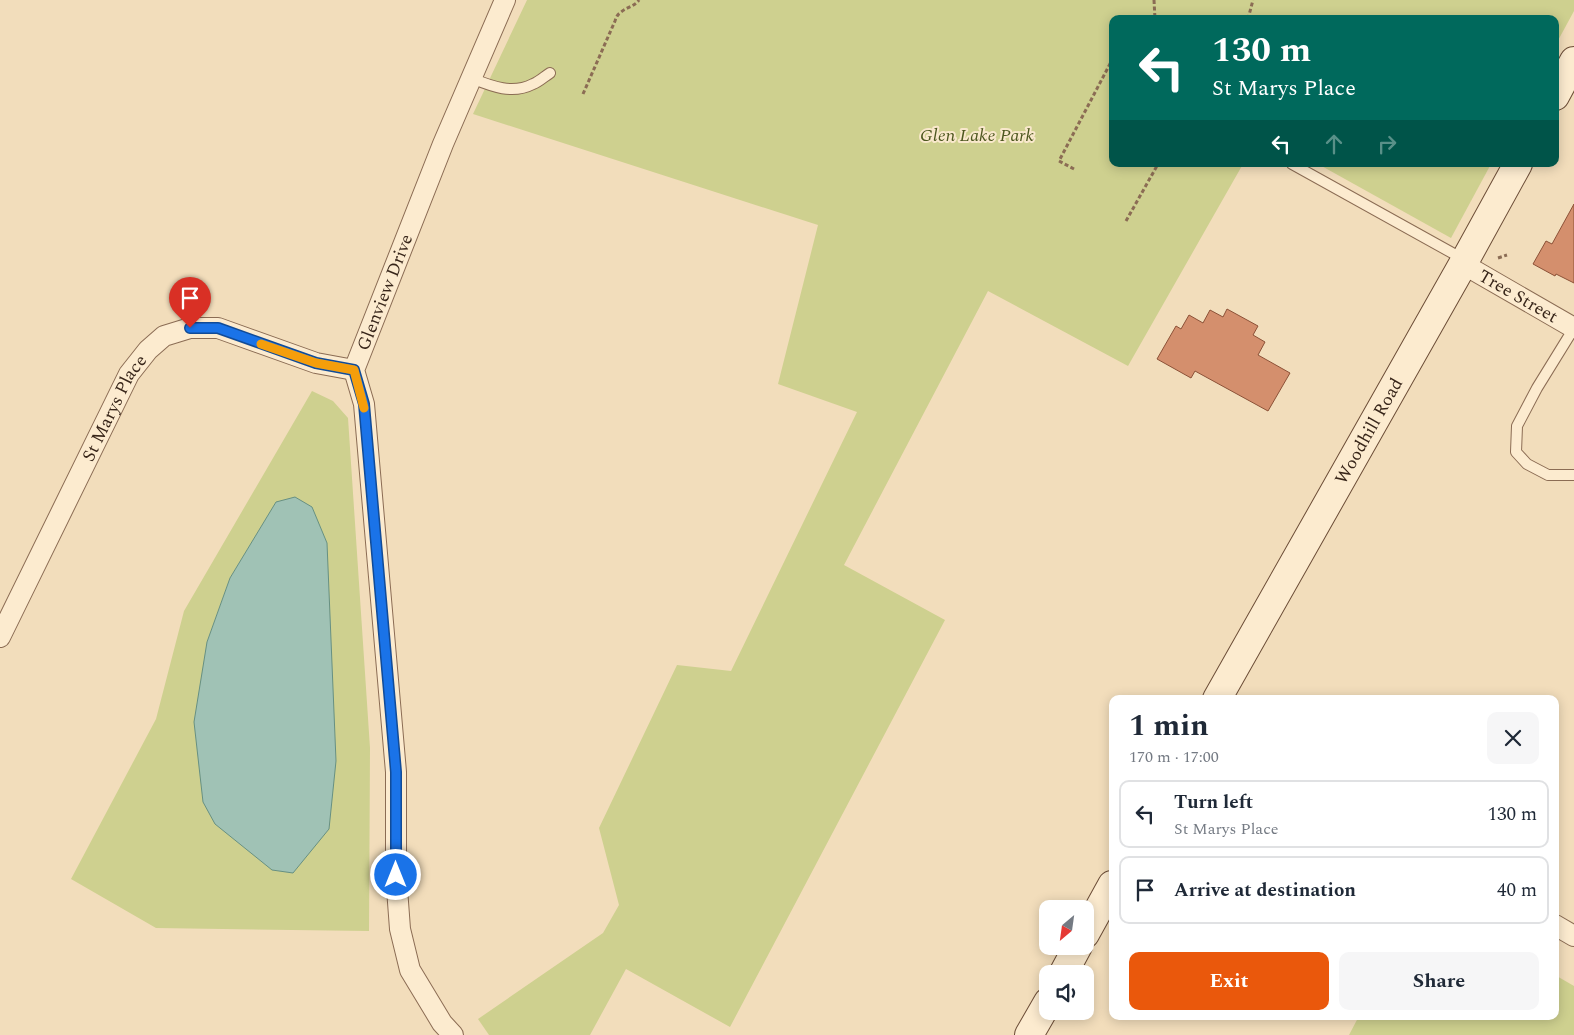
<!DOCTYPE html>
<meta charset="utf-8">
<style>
:root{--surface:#fff;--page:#f6f6f7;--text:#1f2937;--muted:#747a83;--line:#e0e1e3;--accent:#ea580c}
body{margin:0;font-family:Spectral,serif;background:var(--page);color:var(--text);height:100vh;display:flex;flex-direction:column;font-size:19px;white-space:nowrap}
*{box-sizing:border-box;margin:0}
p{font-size:16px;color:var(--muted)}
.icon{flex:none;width:28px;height:28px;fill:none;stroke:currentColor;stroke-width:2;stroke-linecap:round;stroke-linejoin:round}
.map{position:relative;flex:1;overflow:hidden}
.sheet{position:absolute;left:1109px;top:695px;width:450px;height:325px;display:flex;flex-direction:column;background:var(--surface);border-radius:10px;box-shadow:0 2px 12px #0003}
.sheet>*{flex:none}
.banner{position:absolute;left:1109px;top:15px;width:450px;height:152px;border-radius:10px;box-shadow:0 2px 12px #0003;background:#00695c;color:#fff;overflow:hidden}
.needle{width:32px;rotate:209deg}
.fabs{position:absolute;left:1039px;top:900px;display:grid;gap:10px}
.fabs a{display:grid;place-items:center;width:55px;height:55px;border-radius:10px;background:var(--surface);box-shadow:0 2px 12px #0003;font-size:25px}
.pin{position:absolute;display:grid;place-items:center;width:42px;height:42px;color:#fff;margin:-51px -21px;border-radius:50% 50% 50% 0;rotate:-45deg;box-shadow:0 0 5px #0007}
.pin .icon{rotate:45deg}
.me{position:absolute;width:55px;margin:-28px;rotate:0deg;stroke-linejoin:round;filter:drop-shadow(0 0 4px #0008)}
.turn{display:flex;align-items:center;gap:18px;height:105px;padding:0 20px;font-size:22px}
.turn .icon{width:65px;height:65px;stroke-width:2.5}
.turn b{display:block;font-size:35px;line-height:42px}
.lanes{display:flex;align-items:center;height:48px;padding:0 20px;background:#0003;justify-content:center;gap:25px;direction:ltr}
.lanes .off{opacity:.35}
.round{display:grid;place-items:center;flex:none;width:52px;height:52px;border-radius:10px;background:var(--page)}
.head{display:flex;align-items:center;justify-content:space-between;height:85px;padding:0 20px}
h1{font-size:30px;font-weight:700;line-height:38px}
.cta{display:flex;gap:10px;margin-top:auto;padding:10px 20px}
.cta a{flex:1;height:58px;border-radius:10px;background:var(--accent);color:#fff;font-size:20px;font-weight:700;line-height:58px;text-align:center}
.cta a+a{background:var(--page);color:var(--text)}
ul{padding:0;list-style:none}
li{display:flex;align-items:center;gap:15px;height:68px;margin:0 10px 8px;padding:0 10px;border:2px solid var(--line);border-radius:10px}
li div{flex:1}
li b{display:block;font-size:19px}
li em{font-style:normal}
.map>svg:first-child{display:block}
.green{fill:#ced08f;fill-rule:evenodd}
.water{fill:#a0c2b5;stroke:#679082}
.building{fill:#d48f6d;stroke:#8c5137}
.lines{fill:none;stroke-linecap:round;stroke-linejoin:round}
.lane-casing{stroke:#8b6c54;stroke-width:12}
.street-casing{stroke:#8b6c54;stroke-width:22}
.secondary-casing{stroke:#6c4d37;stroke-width:30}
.path{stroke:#8b6c54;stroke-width:3;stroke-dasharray:4 2.5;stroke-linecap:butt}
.lane{stroke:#fcebcf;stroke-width:10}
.street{stroke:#fcebcf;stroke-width:20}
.secondary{stroke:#fcebcf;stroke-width:28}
.route-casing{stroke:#114b97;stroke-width:12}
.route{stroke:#1a73e8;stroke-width:9}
.slow{stroke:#f59e0b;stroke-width:9}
.labels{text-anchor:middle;stroke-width:4;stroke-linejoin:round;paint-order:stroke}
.park-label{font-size:18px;font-style:italic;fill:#4d571f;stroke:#f9e8cc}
.street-label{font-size:18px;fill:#38261a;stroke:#f9e8cc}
</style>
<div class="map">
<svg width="1574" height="1035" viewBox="0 0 1574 1035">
<rect width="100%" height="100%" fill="#f2ddbb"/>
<!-- green -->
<g class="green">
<polygon points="527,0 1574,0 1574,11 1555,46 1555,19 1112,19 1112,164 1243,164 1128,366 988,291 844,565 945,620 730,1027 626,969 590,1035 489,1035 478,1019 603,933 619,905 599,828 677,665 731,671 857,412 778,384 818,225 473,114"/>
<polygon points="1318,164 1491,164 1451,238"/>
<path d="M 312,391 L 333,401 L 348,418 L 370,748 L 369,931 L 156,928 L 71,879 L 156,719 L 184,611 ZM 276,503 L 334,720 L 336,761 L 207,642 L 230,578 Z"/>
<polygon points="1555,975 1574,986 1574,1035 1349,1035 1359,1016 1555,1016"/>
</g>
<!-- water -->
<polygon class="water" points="295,497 312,507 327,543 336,761 329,829 293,873 272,870 215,824 203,802 194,722 207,642 230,578 276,502"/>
<!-- building -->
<g class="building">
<polygon points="1574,204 1574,283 1556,274 1555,276 1533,264 1546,241 1552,244"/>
<polygon points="1227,309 1258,326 1253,335 1265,342 1258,355 1290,373 1268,411 1195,371 1191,378 1157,359 1176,326 1181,329 1189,315 1203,323 1210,310 1223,317"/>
</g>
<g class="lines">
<defs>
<g id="lane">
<path d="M 471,78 C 491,86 512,95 533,84 C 539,82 545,76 550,73"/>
<polyline points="1292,164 1465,260"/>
<polyline points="1574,328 1537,388 1517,426 1516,452 1527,464 1548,475 1574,475"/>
</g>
<g id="street">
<path id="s1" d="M 1463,264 L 1574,328"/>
<path id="s2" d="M 0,637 L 129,374 L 148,350 L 164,336 L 190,328 L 218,328 L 316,363 L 354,370"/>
<polyline points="1555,925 1574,936"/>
<path id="s3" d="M 453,1035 L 442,1023 L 410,970 L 400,929 L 396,875 L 396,772 L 364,404 L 354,370 L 443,144 L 505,0"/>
</g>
<g id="secondary">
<polyline points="1555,96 1574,61"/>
<path id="s4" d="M 1217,699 L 1463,264 L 1518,164"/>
<polyline points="1085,934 1112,885"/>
<polyline points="1063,974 1078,946"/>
<polyline points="1029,1035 1048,1002"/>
</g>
</defs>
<!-- lane casing -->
<use href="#lane" class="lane-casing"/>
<!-- street casing -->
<use href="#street" class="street-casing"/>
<!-- secondary casing -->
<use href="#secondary" class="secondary-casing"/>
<!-- path -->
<g class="path">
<polyline points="1154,0 1155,19"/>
<polyline points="1248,19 1253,0"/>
<path d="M 583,94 L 615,21 C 616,18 617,15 620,13 C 626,7 634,7 639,0"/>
<polyline points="1074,169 1059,161 1112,60"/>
<polyline points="1126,221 1158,164"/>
<polyline points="1498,258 1507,255"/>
</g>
<!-- lane -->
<use href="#lane" class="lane"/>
<!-- street -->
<use href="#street" class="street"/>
<!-- secondary -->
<use href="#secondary" class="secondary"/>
</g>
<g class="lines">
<defs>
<polyline id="route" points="190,328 218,328 316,363 354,370 364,404 396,772 396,875"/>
</defs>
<!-- route casing -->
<use href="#route" class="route-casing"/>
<!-- route -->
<use href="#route" class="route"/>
<!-- slow -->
<polyline class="slow" points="261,344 316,363 354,370 364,408"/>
</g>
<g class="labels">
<!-- park labels -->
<g class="park-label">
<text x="977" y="141">Glen Lake Park</text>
</g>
<!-- street labels -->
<g class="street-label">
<text dy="6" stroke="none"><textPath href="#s3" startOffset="766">Glenview Drive</textPath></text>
<text dy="6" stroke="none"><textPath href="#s1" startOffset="64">Tree Street</textPath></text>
<text dy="6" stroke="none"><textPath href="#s2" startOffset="256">St Marys Place</textPath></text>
<text dy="6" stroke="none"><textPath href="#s4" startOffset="308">Woodhill Road</textPath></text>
</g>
</g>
</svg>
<div class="fabs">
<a><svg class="needle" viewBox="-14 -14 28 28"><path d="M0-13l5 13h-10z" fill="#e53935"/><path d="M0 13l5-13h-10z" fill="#747a83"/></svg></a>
<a><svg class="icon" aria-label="sound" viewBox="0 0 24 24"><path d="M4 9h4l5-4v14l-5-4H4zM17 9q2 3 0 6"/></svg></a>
</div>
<div class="pin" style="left:190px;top:328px;background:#d93025"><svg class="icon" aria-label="arrive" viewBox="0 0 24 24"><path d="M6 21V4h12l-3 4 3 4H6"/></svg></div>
<svg class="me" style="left:396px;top:875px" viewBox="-20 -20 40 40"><circle r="17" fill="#1a73e8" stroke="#fff" stroke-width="3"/><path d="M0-11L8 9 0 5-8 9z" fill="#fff"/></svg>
<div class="banner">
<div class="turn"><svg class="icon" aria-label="left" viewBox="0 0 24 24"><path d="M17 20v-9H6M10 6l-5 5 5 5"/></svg><div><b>130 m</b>St Marys Place</div></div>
<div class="lanes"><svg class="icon" aria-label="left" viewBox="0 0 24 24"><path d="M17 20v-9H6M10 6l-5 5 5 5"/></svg><svg class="icon off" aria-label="ahead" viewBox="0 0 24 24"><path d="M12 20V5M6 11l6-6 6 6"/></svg><svg class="icon off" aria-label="right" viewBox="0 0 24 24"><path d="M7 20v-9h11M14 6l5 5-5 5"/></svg></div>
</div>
<section class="sheet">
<div class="head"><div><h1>1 min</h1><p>170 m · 17:00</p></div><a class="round"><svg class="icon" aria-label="close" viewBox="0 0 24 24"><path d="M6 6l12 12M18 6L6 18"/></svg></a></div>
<ul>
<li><svg class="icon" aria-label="left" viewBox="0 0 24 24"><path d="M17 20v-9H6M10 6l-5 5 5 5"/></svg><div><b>Turn left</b><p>St Marys Place</p></div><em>130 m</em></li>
<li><svg class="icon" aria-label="arrive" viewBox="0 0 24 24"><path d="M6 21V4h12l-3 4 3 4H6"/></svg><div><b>Arrive at destination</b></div><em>40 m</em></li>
</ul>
<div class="cta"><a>Exit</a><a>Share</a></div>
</section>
</div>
